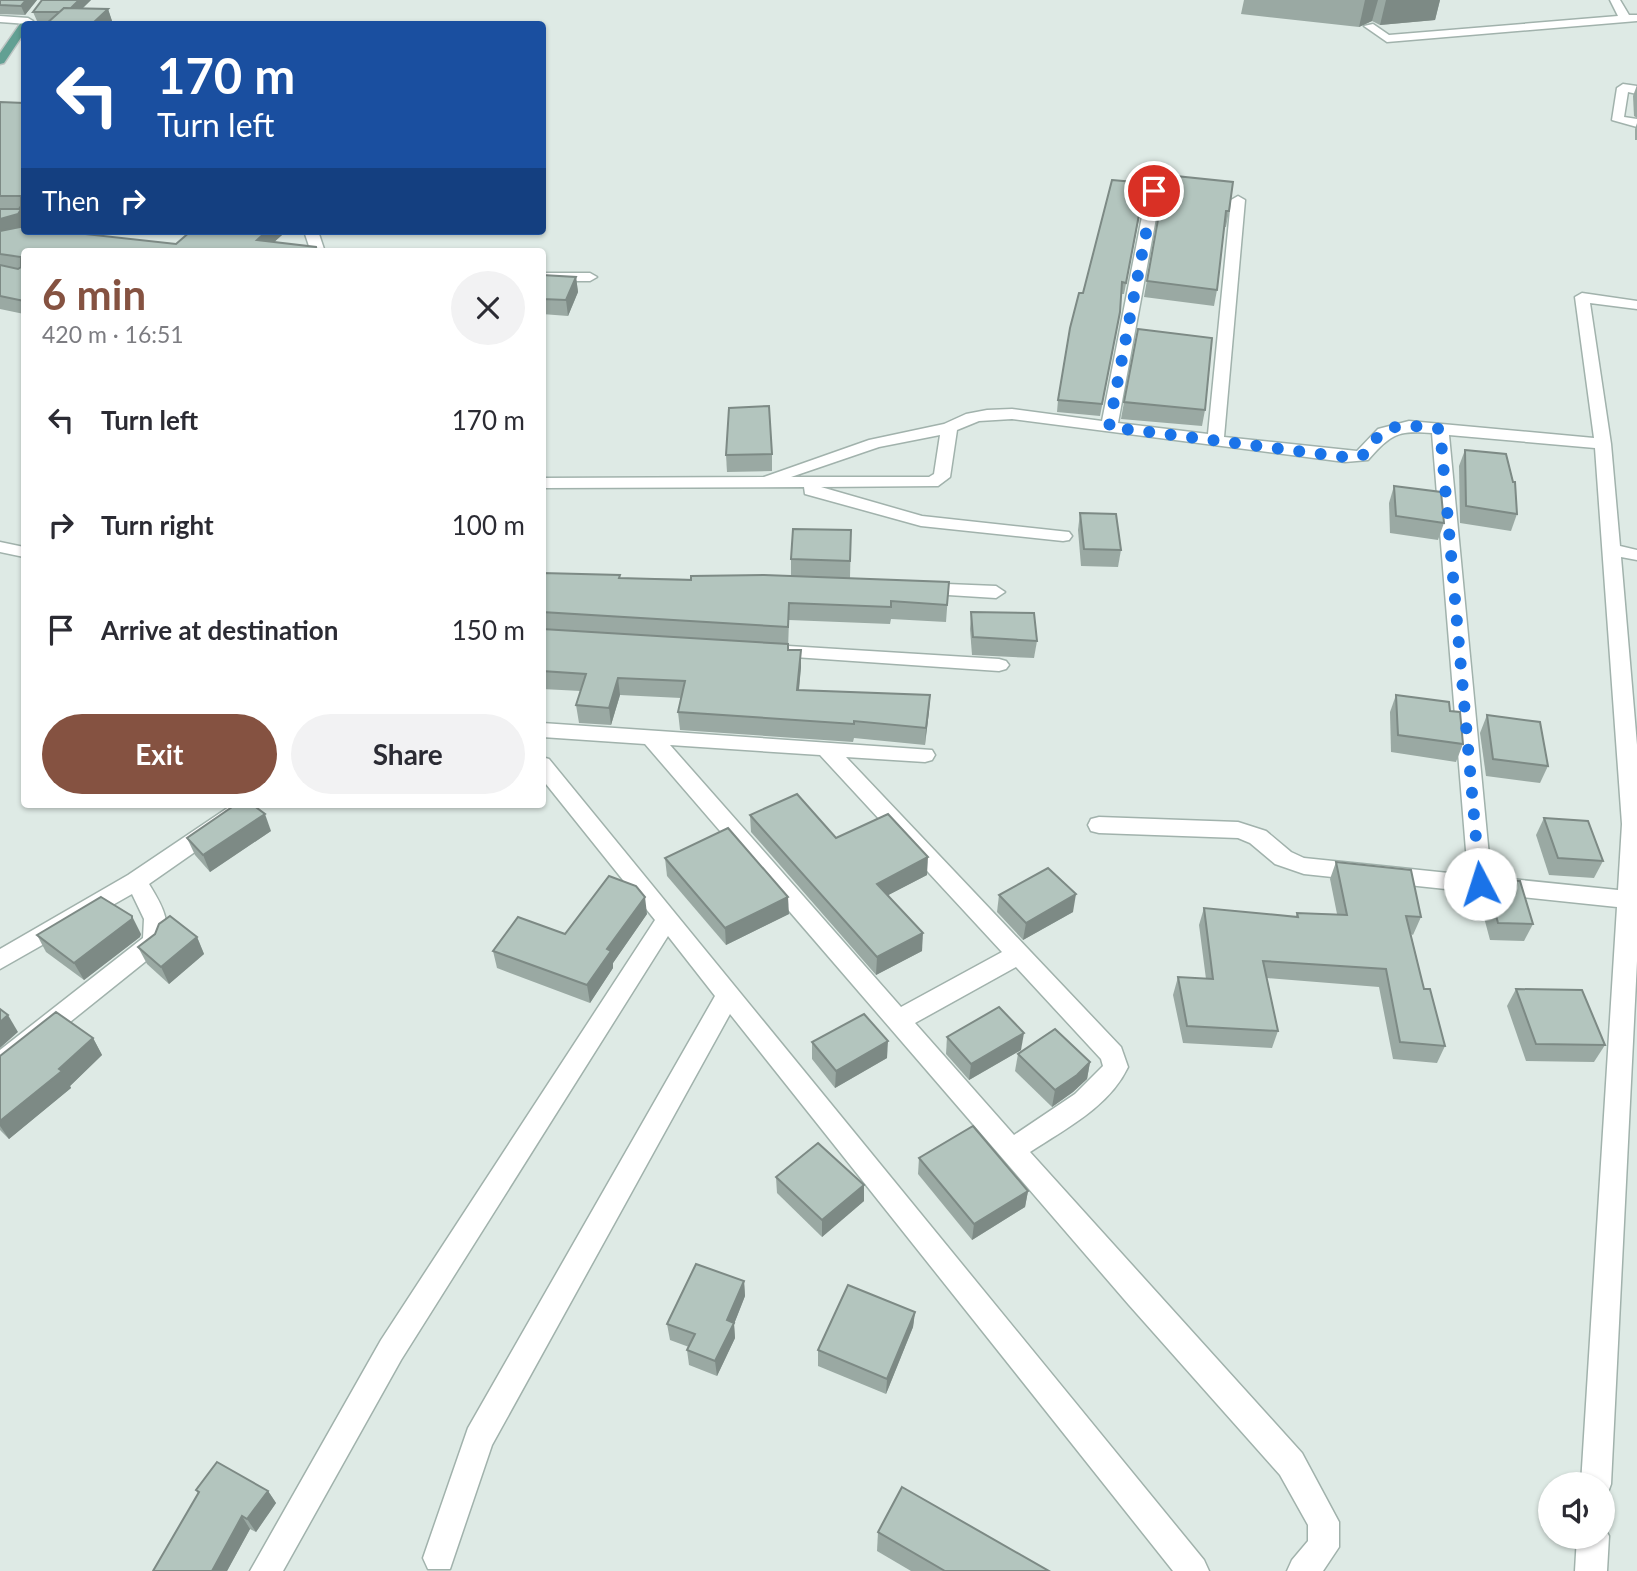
<!DOCTYPE html>
<meta charset="utf-8">
<style>
:root{--surface:#fff;--page:#f2f2f3;--text:#2b2b33;--muted:#7c7c81;--accent:#855241}
body{margin:0;font-family:Lato,sans-serif;background:var(--page);color:var(--text);height:100vh;display:flex;flex-direction:column;font-size:26px;white-space:nowrap}
*{box-sizing:border-box;margin:0}
p{font-size:23px;color:var(--muted)}
.icon{flex:none;width:38px;height:38px;fill:none;stroke:currentColor;stroke-width:2;stroke-linecap:round;stroke-linejoin:round}
.map{position:relative;flex:1;overflow:hidden}
.sheet{position:absolute;left:21px;top:248px;width:525px;height:560px;display:flex;flex-direction:column;background:var(--surface);border-radius:7px;box-shadow:0 2px 5px #0004}
.sheet>*{flex:none}
.hud{position:absolute;left:21px;top:21px;width:525px;height:214px;border-radius:7px;box-shadow:0 2px 5px #0004;background:#1a4fa0;color:#fff;overflow:hidden}
.tools{position:absolute;left:1538px;top:1472px;display:grid;gap:14px}
.tools a{display:grid;place-items:center;width:77px;height:77px;border-radius:50%;background:var(--surface);box-shadow:0 2px 5px #0004;font-size:35px}
.pin{position:absolute;display:grid;place-items:center;width:60px;height:60px;color:#fff;margin:-30px;border:4px solid #fff;border-radius:50%;box-shadow:0 2px 7px #0007}
.me{position:absolute;width:77px;margin:-38px;rotate:355deg;stroke-linejoin:round;filter:drop-shadow(0 0 5px #0008)}
.turn{display:flex;align-items:center;gap:24px;height:147px;padding:0 21px;font-size:32px}
.turn .icon{width:91px;height:91px;stroke-width:2.5}
.turn b{display:block;font-size:49px;line-height:60px}
.then{display:flex;align-items:center;height:66px;padding:0 21px;background:#0003;gap:14px;font-size:26px}
.round{display:grid;place-items:center;flex:none;width:74px;height:74px;border-radius:37px;background:var(--page)}
.head{display:flex;align-items:center;justify-content:space-between;height:119px;padding:0 21px}
h1{font-size:42px;font-weight:700;line-height:52px;color:var(--accent)}
.button{display:flex;gap:14px;margin-top:auto;padding:14px 21px}
.button a{flex:1;height:80px;border-radius:42px;background:var(--accent);color:#fff;font-size:28px;font-weight:700;line-height:80px;text-align:center}
.button a+a{background:var(--page);color:var(--text)}
ul{padding:0;list-style:none}
li{display:flex;align-items:center;gap:21px;height:105px;padding:0 21px}
li div{flex:1}
li b{display:block;font-size:26px}
li em{font-style:normal}
.map>svg:first-child{display:block}
.lines{fill:none;stroke-linecap:round;stroke-linejoin:round}
.minor-casing{stroke:#a1b2ac;stroke-width:3}
.major-casing{stroke:#bcc4c2;stroke-width:3}
.minor{fill:#fff;fill-rule:evenodd}
.major{fill:#62a093;fill-rule:evenodd}
.wall{fill:#9aa9a3}
.shaded-wall{fill:#7d8a85}
.building{fill:#b3c5be;stroke:#7d8a85;stroke-width:2}
.route{stroke:#1a73e8;stroke-width:12;stroke-dasharray:0 21.6}
</style>
<div class="map">
<svg width="1637" height="1571" viewBox="0 0 1637 1571">
<rect width="100%" height="100%" fill="#deeae5"/>
<g class="lines">
<defs>
<g id="minor">
<polygon points="1610,0 1620,0 1629,15 1637,15 1637,21 1387,42 1364,26 1373,24 1389,35 1618,16"/>
<polygon points="0,16 28,18 33,21 28,24 0,22"/>
<polygon points="1623,84 1637,86 1637,94 1628,92 1624,117 1637,119 1637,127 1612,120 1617,88"/>
<path d="M 1154,187 L 1161,191 L 1118,423 L 1208,434 L 1231,200 L 1238,196 L 1245,200 L 1224,437 L 1357,451 L 1378,429 L 1409,421 L 1594,438 L 1575,297 L 1582,293 L 1637,301 L 1637,309 L 1590,303 L 1611,444 L 1620,546 L 1637,550 L 1637,560 L 1621,557 L 1637,745 L 1637,961 L 1611,1484 L 1607,1495 L 1603,1496 L 1603,1484 L 1581,1484 L 1617,907 L 1304,874 L 1275,864 L 1250,843 L 1238,838 L 1099,833 L 1091,831 L 1088,825 L 1091,819 L 1099,817 L 1238,822 L 1266,831 L 1291,852 L 1304,858 L 1468,875 L 1432,433 C 1397,430 1391,434 1368,460 L 1345,462 L 1012,419 L 979,421 L 957,430 L 950,477 L 938,486 L 821,487 L 922,516 L 1069,532 L 1072,536 L 1069,540 L 1063,541 L 921,526 L 805,494 L 804,487 L 542,488 L 542,478 L 764,477 L 869,440 L 944,424 L 966,414 L 987,410 L 1012,409 L 1102,421 L 1147,191 ZM 940,435 L 934,474 L 929,477 L 791,477 L 879,447 ZM 1449,435 L 1595,448 L 1622,824 L 1618,890 L 1491,877 Z"/>
<polygon points="304,231 318,231 325,252 311,252"/>
<polygon points="542,273 590,273 597,277 590,281 542,281"/>
<polygon points="0,542 24,547 24,557 0,552"/>
<polygon points="922,583 996,586 1005,592 996,598 916,593 913,589"/>
<polygon points="772,645 999,659 1006,661 1009,665 1006,669 999,671 765,655 762,651 765,647"/>
<path d="M 542,723 L 932,750 L 935,755 L 932,760 L 925,762 L 846,757 L 1121,1047 L 1128,1067 C 1109,1107 1065,1129 1030,1152 L 1302,1453 L 1339,1522 L 1339,1547 L 1323,1571 L 1287,1571 L 1292,1560 L 1308,1541 L 1308,1525 L 1280,1475 L 1129,1305 L 645,744 L 542,737 ZM 670,745 L 820,755 L 1002,952 L 901,1007 ZM 1016,967 L 1101,1059 L 1103,1066 L 1075,1094 L 1014,1135 L 915,1023 Z"/>
<polygon points="542,757 549,759 1204,1560 1209,1571 1173,1571 730,1014 492,1445 450,1569 428,1569 423,1558 468,1428 715,996 668,936 401,1360 283,1571 250,1571 381,1340 655,920 542,779"/>
<path d="M 232,805 L 258,805 L 255,810 L 149,884 C 162,905 174,925 161,949 L 9,1071 L 0,1074 L 0,1050 L 143,938 L 144,919 L 132,894 L 0,969 L 0,949 L 128,875 Z"/>
<polygon points="1603,1525 1609,1536 1607,1571 1575,1571 1577,1536 1603,1536"/>
</g>
<polygon id="major" points="24,23 28,24 24,24 24,33 4,63 0,64 0,53 20,24"/>
</defs>
<!-- minor casing -->
<use href="#minor" class="minor-casing"/>
<!-- major casing -->
<use href="#major" class="major-casing"/>
<!-- minor -->
<use href="#minor" class="minor"/>
<!-- major -->
<use href="#major" class="major"/>
</g>
<!-- wall -->
<g class="wall">
<polygon points="0,0 37,0 25,15 0,14"/>
<polygon points="42,0 91,0 82,9 108,9 113,24 46,24 50,21 37,21 33,12"/>
<polygon points="1244,0 1440,0 1435,20 1380,25 1372,21 1359,27 1241,14"/>
<polygon points="1637,85 1637,118 1634,116 1633,96"/>
<polygon points="0,102 24,103 24,227 176,244 191,231 281,231 282,235 274,242 24,252 24,314 0,309"/>
<polygon points="1637,123 1637,140 1635,140 1635,129"/>
<polygon points="1166,175 1229,211 1226,227 1224,227 1217,290 1214,306 1144,297"/>
<polygon points="1144,194 1124,294 1121,294 1118,324 1100,416 1057,412 1058,400 1083,293"/>
<polygon points="542,275 576,277 578,292 568,316 542,314"/>
<polygon points="1124,402 1205,410 1202,426 1121,419"/>
<polygon points="1465,450 1517,514 1511,531 1460,523 1459,466"/>
<polygon points="772,454 772,471 727,472 726,455"/>
<polygon points="1394,486 1444,523 1438,540 1390,533 1389,503"/>
<polygon points="1080,513 1121,550 1118,567 1081,566 1078,530"/>
<polygon points="851,530 850,578 791,576 791,559"/>
<polygon points="542,573 620,578 949,582 946,622 891,619 890,624 789,620 788,650 801,650 801,667 799,690 930,695 925,745 854,738 853,742 680,730 678,712 681,698 620,695 611,725 579,723 576,705 581,691 542,689"/>
<polygon points="971,612 1037,641 1034,658 972,655 970,629"/>
<polygon points="1396,695 1463,744 1456,762 1391,752 1390,712"/>
<polygon points="1487,715 1548,766 1540,783 1486,776 1480,733"/>
<polygon points="750,815 836,838 927,875 888,895 922,951 876,975 751,832"/>
<polygon points="1544,818 1603,861 1594,878 1549,875 1536,835"/>
<polygon points="271,831 210,872 195,855 187,838"/>
<polygon points="665,858 789,914 726,945 667,876"/>
<polygon points="1336,862 1421,917 1413,935 1411,934 1424,989 1445,1046 1437,1063 1393,1059 1379,987 1267,978 1278,1031 1272,1048 1183,1043 1173,995 1178,977 1206,979 1199,925 1204,908 1296,917 1297,913 1337,914 1330,879"/>
<polygon points="1486,878 1533,924 1524,941 1490,940 1478,895"/>
<polygon points="999,895 1073,912 1023,940 997,912"/>
<polygon points="647,914 613,963 613,968 590,1003 497,968 493,951"/>
<polygon points="141,934 140,937 84,980 46,952 37,935"/>
<polygon points="197,937 204,954 169,984 147,964 138,947"/>
<polygon points="1516,989 1605,1045 1594,1062 1526,1061 1507,1006"/>
<polygon points="947,1037 1021,1050 969,1080 946,1054"/>
<polygon points="93,1038 102,1055 70,1086 71,1088 9,1139 0,1130 0,1056"/>
<polygon points="812,1042 887,1058 835,1088 812,1059"/>
<polygon points="1018,1054 1090,1062 1087,1079 1073,1092 1052,1107 1015,1071"/>
<polygon points="919,1158 1028,1191 1025,1207 972,1240 918,1174"/>
<polygon points="776,1177 864,1201 822,1237 777,1193"/>
<polygon points="744,1281 745,1296 734,1324 735,1338 717,1376 689,1365 687,1350 689,1347 670,1340 667,1324"/>
<polygon points="915,1312 913,1327 886,1394 818,1366 818,1350"/>
<polygon points="196,1490 268,1491 276,1503 256,1532 250,1529 227,1571 153,1571 198,1494"/>
<polygon points="878,1532 1049,1571 911,1571 877,1551"/>
</g>
<!-- shaded-wall -->
<g class="shaded-wall">
<polygon points="26,0 37,0 25,15 21,6"/>
<polygon points="79,0 91,0 69,21 66,12"/>
<polygon points="1365,0 1378,0 1372,21 1359,27"/>
<polygon points="1386,0 1440,0 1435,20 1380,25"/>
<polygon points="108,9 113,24 92,24"/>
<polygon points="24,205 24,227 0,235 0,219"/>
<polygon points="267,231 281,231 282,235 263,252 257,240"/>
<polygon points="576,277 578,292 568,316 566,300"/>
<polygon points="801,650 801,667 797,707 797,690"/>
<polygon points="618,678 620,695 611,725 609,708"/>
<polygon points="930,695 929,712 925,745 926,728"/>
<polygon points="265,814 271,831 210,872 203,855"/>
<polygon points="928,857 927,875 877,901 877,884"/>
<polygon points="1076,894 1073,912 1023,940 1026,923"/>
<polygon points="645,897 647,914 613,963 613,968 590,1003 587,985 607,949"/>
<polygon points="788,897 789,914 726,945 725,928"/>
<polygon points="132,916 141,934 140,937 84,980 74,963"/>
<polygon points="923,933 922,951 876,975 877,957"/>
<polygon points="197,937 204,954 169,984 161,967"/>
<polygon points="8,1015 18,1032 0,1048 0,1022"/>
<polygon points="1024,1033 1021,1050 969,1080 971,1064"/>
<polygon points="93,1038 102,1055 70,1086 71,1088 9,1139 0,1126 0,1121"/>
<polygon points="888,1041 887,1058 835,1088 836,1071"/>
<polygon points="1090,1062 1087,1079 1073,1092 1052,1107 1055,1090"/>
<polygon points="864,1185 864,1201 822,1237 822,1220"/>
<polygon points="1028,1191 1025,1207 972,1240 974,1224"/>
<polygon points="744,1281 745,1296 734,1324 735,1338 717,1376 715,1361 727,1320"/>
<polygon points="915,1312 913,1327 886,1394 887,1379"/>
<polygon points="268,1491 276,1503 256,1532 247,1519"/>
<polygon points="242,1516 250,1529 227,1571 212,1571"/>
</g>
<!-- building -->
<g class="building">
<polygon points="0,0 26,0 21,6 0,5"/>
<polygon points="42,0 79,0 70,9 64,8 60,12 33,12"/>
<polygon points="64,8 108,9 92,24 46,24"/>
<polygon points="0,102 24,103 24,205 18,214 0,219 0,209 19,209 21,206 21,196 0,196"/>
<polygon points="1166,175 1233,182 1229,211 1226,211 1217,290 1147,281"/>
<polygon points="1112,180 1145,183 1126,283 1122,282 1120,312 1102,404 1058,400 1070,328 1079,293 1083,293"/>
<polygon points="20,227 24,227 24,231 58,231 176,244 191,231 267,231 257,240 316,247 317,252 24,252 24,301 0,296 0,265 18,269 21,267 21,257 0,254 0,231"/>
<polygon points="542,275 576,277 566,300 542,299"/>
<polygon points="1138,329 1212,338 1205,410 1124,402"/>
<polygon points="769,406 772,454 726,455 729,408"/>
<polygon points="1465,450 1506,454 1513,482 1515,482 1517,514 1466,506"/>
<polygon points="1394,486 1441,492 1444,523 1396,516"/>
<polygon points="1080,513 1116,514 1121,550 1084,549"/>
<polygon points="793,529 851,530 850,561 791,559"/>
<polygon points="542,573 620,575 619,578 691,580 691,576 764,575 949,582 947,605 891,601 891,607 789,603 788,627 542,612"/>
<polygon points="971,612 1034,613 1037,641 973,637"/>
<polygon points="542,629 788,644 788,650 801,650 797,690 930,695 926,728 854,721 854,724 678,712 685,681 618,678 609,708 576,705 586,674 542,671"/>
<polygon points="1396,695 1449,702 1450,711 1460,712 1463,744 1398,735"/>
<polygon points="1487,715 1540,722 1548,766 1493,759"/>
<polygon points="797,794 836,838 888,814 928,857 877,884 923,933 877,957 750,815"/>
<polygon points="235,805 253,805 265,814 203,855 187,838"/>
<polygon points="1544,818 1588,821 1603,861 1558,858"/>
<polygon points="728,828 788,897 725,928 665,858"/>
<polygon points="1336,862 1411,870 1421,917 1406,916 1424,989 1430,989 1445,1046 1400,1042 1386,969 1263,961 1278,1031 1187,1026 1178,977 1213,979 1204,908 1298,917 1297,913 1347,915"/>
<polygon points="1048,868 1076,894 1026,923 999,895"/>
<polygon points="609,876 636,886 645,897 607,949 611,951 587,985 493,951 518,917 565,934"/>
<polygon points="1486,878 1520,881 1533,924 1498,923"/>
<polygon points="101,897 132,916 132,919 74,963 37,935"/>
<polygon points="170,916 197,937 161,967 138,947 155,934 159,924"/>
<polygon points="1516,989 1582,990 1605,1045 1536,1044"/>
<polygon points="999,1007 1024,1033 971,1064 947,1037"/>
<polygon points="0,1009 8,1015 0,1022"/>
<polygon points="56,1012 93,1038 59,1069 62,1071 0,1121 0,1056"/>
<polygon points="864,1014 888,1041 836,1071 812,1042"/>
<polygon points="1055,1029 1090,1062 1077,1075 1055,1090 1018,1054"/>
<polygon points="973,1126 1028,1191 974,1224 919,1158"/>
<polygon points="818,1143 864,1185 822,1220 776,1177"/>
<polygon points="696,1264 744,1281 727,1320 734,1323 715,1361 687,1350 695,1334 667,1324"/>
<polygon points="848,1285 915,1312 887,1379 818,1350"/>
<polygon points="217,1462 268,1491 247,1519 242,1516 212,1571 153,1571 199,1492 196,1490"/>
<polygon points="902,1487 1049,1571 945,1571 878,1532"/>
</g>
<g class="lines">
<!-- route -->
<path class="route" d="M 1154,191 L 1109,427 L 1345,457 L 1362,456 C 1370,448 1375,437 1385,431 C 1400,422 1423,427 1440,429 L 1480,884"/>
</g>
</svg>
<div class="tools">
<a><svg class="icon" aria-label="sound" viewBox="0 0 24 24"><path d="M4 9h4l5-4v14l-5-4H4zM17 9q2 3 0 6"/></svg></a>
</div>
<div class="pin" style="left:1154px;top:191px;background:#d93025"><svg class="icon" aria-label="arrive" viewBox="0 0 24 24"><path d="M6 21V4h12l-3 4 3 4H6"/></svg></div>
<svg class="me" style="left:1480px;top:884px" viewBox="-20 -20 40 40"><circle r="19" fill="#fff"/><path d="M0-13L10 11 0 6-10 11z" fill="#1a73e8"/></svg>
<div class="hud">
<div class="turn"><svg class="icon" aria-label="left" viewBox="0 0 24 24"><path d="M17 20v-9H6M10 6l-5 5 5 5"/></svg><div><b>170 m</b>Turn left</div></div>
<div class="then">Then<svg class="icon" aria-label="right" viewBox="0 0 24 24"><path d="M7 20v-9h11M14 6l5 5-5 5"/></svg></div>
</div>
<section class="sheet">
<div class="head"><div><h1>6 min</h1><p>420 m · 16:51</p></div><a class="round"><svg class="icon" aria-label="close" viewBox="0 0 24 24"><path d="M6 6l12 12M18 6L6 18"/></svg></a></div>
<ul>
<li><svg class="icon" aria-label="left" viewBox="0 0 24 24"><path d="M17 20v-9H6M10 6l-5 5 5 5"/></svg><div><b>Turn left</b></div><em>170 m</em></li>
<li><svg class="icon" aria-label="right" viewBox="0 0 24 24"><path d="M7 20v-9h11M14 6l5 5-5 5"/></svg><div><b>Turn right</b></div><em>100 m</em></li>
<li><svg class="icon" aria-label="arrive" viewBox="0 0 24 24"><path d="M6 21V4h12l-3 4 3 4H6"/></svg><div><b>Arrive at destination</b></div><em>150 m</em></li>
</ul>
<div class="button"><a>Exit</a><a>Share</a></div>
</section>
</div>
